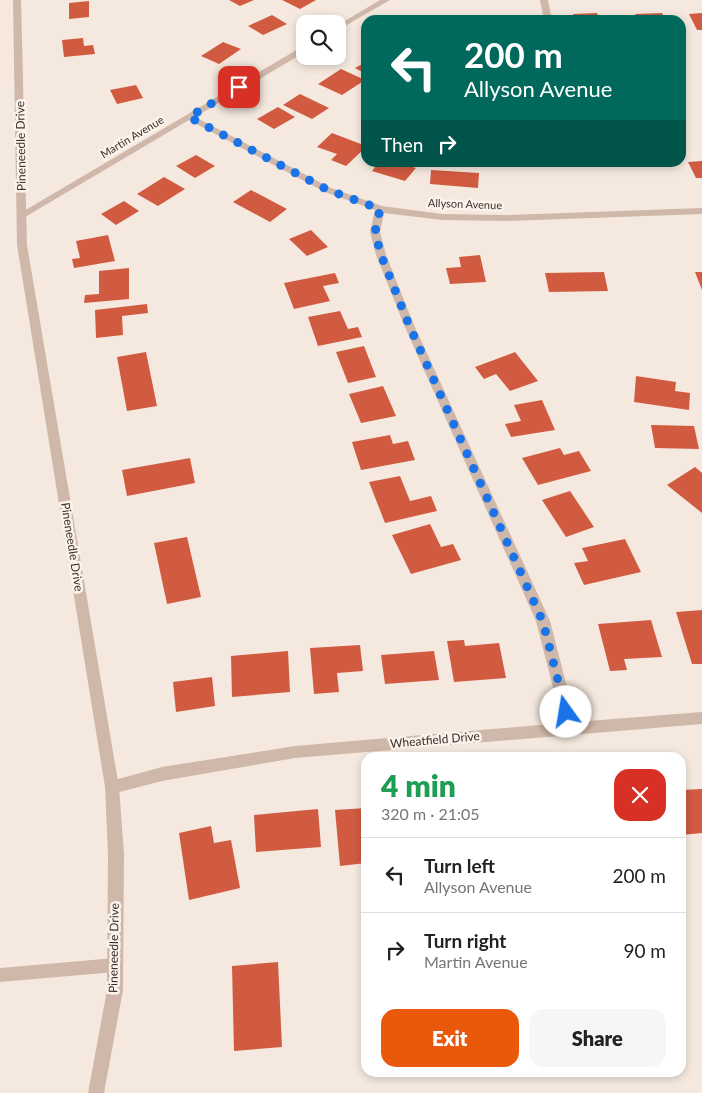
<!DOCTYPE html>
<meta charset="utf-8">
<style>
:root{--surface:#fff;--page:#f6f6f6;--text:#222;--muted:#767676;--line:#e0e0e0;--accent:#ea580c}
body{margin:0;font-family:Lato,sans-serif;background:var(--page);color:var(--text);height:100vh;display:flex;flex-direction:column;font-size:19px;white-space:nowrap}
*{box-sizing:border-box;margin:0}
p{font-size:16px;color:var(--muted)}
.icon{flex:none;width:28px;height:28px;fill:none;stroke:currentColor;stroke-width:2;stroke-linecap:round;stroke-linejoin:round}
.map{position:relative;flex:1;overflow:hidden}
.side{position:absolute;left:361px;top:752px;width:325px;height:325px;display:flex;flex-direction:column;background:var(--surface);border-radius:15px;box-shadow:0 2px 8px #0003}
.side>*{flex:none}
.guide{position:absolute;left:361px;top:15px;width:325px;height:152px;border-radius:15px;box-shadow:0 2px 8px #0003;background:#00695c;color:#fff;overflow:hidden}
.controls{position:absolute;left:296px;top:15px;display:grid;gap:10px}
.controls a{display:grid;place-items:center;width:50px;height:50px;border-radius:10px;background:var(--surface);box-shadow:0 2px 8px #0003;font-size:25px}
.pin{position:absolute;display:grid;place-items:center;width:42px;height:42px;color:#fff;margin:-21px;border-radius:10px;box-shadow:0 2px 8px #0006}
.me{position:absolute;width:55px;margin:-28px;rotate:347deg;stroke-linejoin:round;filter:drop-shadow(0 0 4px #0008)}
.turn{display:flex;align-items:center;gap:18px;height:105px;padding:0 20px;font-size:22px}
.turn .icon{width:65px;height:65px;stroke-width:2.5}
.turn b{display:block;font-size:35px;line-height:42px}
.then{display:flex;align-items:center;height:48px;padding:0 20px;background:#0003;gap:10px;font-size:19px}
.round{display:grid;place-items:center;flex:none;width:52px;height:52px;border-radius:15px;background:var(--page)}
.overview{display:flex;align-items:center;justify-content:space-between;height:85px;padding:0 20px}
h1{font-size:30px;font-weight:800;line-height:38px;color:#1e9e55}
.cta{display:flex;gap:10px;margin-top:auto;padding:10px 20px}
.cta a{flex:1;height:58px;border-radius:15px;background:var(--accent);color:#fff;font-size:20px;font-weight:800;line-height:58px;text-align:center}
.cta a+a{background:var(--page);color:var(--text)}
ul{padding:0;list-style:none}
li{display:flex;align-items:center;gap:15px;height:75px;padding:0 20px;border-top:1px solid var(--line)}
li div{flex:1}
li b{display:block;font-size:19px}
li em{font-style:normal}
.map>svg:first-child{display:block}
.building{fill:#d15b41}
.lines{fill:none;stroke-linecap:round;stroke-linejoin:round}
.service{fill:#cfb8a9;fill-rule:evenodd}
.minor{fill:#cfb8a9;fill-rule:evenodd}
.tertiary{fill:#cfb8a9;fill-rule:evenodd}
.route{stroke:#1a73e8;stroke-width:9;stroke-dasharray:0 16.2}
.labels{text-anchor:middle;stroke-width:5;stroke-linejoin:round;paint-order:stroke}
.far-street-label{font-size:11px;fill:#3c2e29;stroke:#fcf4ec}
.street-label{font-size:12px;fill:#3c2e29;stroke:#fcf4ec}
</style>
<div class="map">
<svg width="702" height="1093" viewBox="0 0 702 1093">
<rect width="100%" height="100%" fill="#f5e9df"/>
<!-- building -->
<g class="building">
<polygon points="229,0 254,0 240,6"/>
<polygon points="282,0 316,0 300,9"/>
<polygon points="89,1 89,17 69,19 69,3"/>
<polygon points="597,13 600,20 575,20 573,14"/>
<polygon points="662,13 666,20 638,20 635,14"/>
<polygon points="702,13 702,30 697,30 689,14"/>
<polygon points="272,15 287,24 263,35 248,26"/>
<polygon points="83,38 84,46 93,45 95,54 64,57 62,40"/>
<polygon points="223,42 241,49 219,64 201,56"/>
<polygon points="366,62 366,74 355,68"/>
<polygon points="341,69 365,80 342,95 318,84"/>
<polygon points="136,85 143,98 117,104 110,90"/>
<polygon points="300,94 329,108 312,119 283,105"/>
<polygon points="278,107 295,117 274,129 257,119"/>
<polygon points="332,133 366,146 366,147 346,166 331,160 337,154 317,147"/>
<polygon points="196,155 215,166 195,178 176,166"/>
<polygon points="702,161 702,178 696,178 688,162"/>
<polygon points="379,162 397,162 416,168 405,181 372,171"/>
<polygon points="431,170 479,173 478,188 430,184"/>
<polygon points="164,177 185,189 158,206 137,194"/>
<polygon points="251,190 287,209 270,222 233,202"/>
<polygon points="124,201 139,211 116,225 101,214"/>
<polygon points="311,230 328,247 307,256 289,239"/>
<polygon points="108,235 115,261 74,268 72,259 80,258 76,241"/>
<polygon points="480,255 486,282 450,284 446,268 461,267 459,257"/>
<polygon points="129,268 129,299 84,303 85,295 99,294 99,271"/>
<polygon points="604,272 608,291 549,292 545,273"/>
<polygon points="695,272 702,272 702,290"/>
<polygon points="335,273 339,283 323,286 330,301 294,309 284,283"/>
<polygon points="147,304 148,313 122,316 123,335 96,338 95,310"/>
<polygon points="340,311 348,329 358,327 362,337 318,346 308,317"/>
<polygon points="364,346 376,377 348,383 336,352"/>
<polygon points="146,352 157,406 127,411 117,357"/>
<polygon points="515,352 538,381 510,391 496,374 484,379 475,367"/>
<polygon points="636,376 676,382 675,391 690,393 689,410 634,402"/>
<polygon points="383,386 396,416 361,423 349,394"/>
<polygon points="542,400 555,430 511,437 505,424 521,421 514,405"/>
<polygon points="651,425 694,426 699,449 655,448"/>
<polygon points="390,435 393,444 408,441 415,460 361,470 352,442"/>
<polygon points="560,448 564,455 579,451 591,471 538,485 522,458"/>
<polygon points="190,458 195,483 127,496 122,470"/>
<polygon points="695,467 702,473 702,513 667,485"/>
<polygon points="400,476 410,501 431,496 437,511 385,523 369,482"/>
<polygon points="570,491 594,527 566,537 542,500"/>
<polygon points="430,524 441,547 453,544 461,560 411,574 392,535"/>
<polygon points="187,537 201,597 167,604 154,543"/>
<polygon points="625,539 641,572 584,585 574,563 588,561 582,548"/>
<polygon points="702,610 702,664 692,664 676,612"/>
<polygon points="651,620 662,657 624,659 627,670 610,671 598,624"/>
<polygon points="464,640 465,646 499,643 506,678 454,682 447,641"/>
<polygon points="360,645 363,671 337,673 339,692 314,694 310,648"/>
<polygon points="288,651 290,692 232,697 231,656"/>
<polygon points="434,651 439,680 385,684 381,655"/>
<polygon points="212,677 215,706 176,712 173,682"/>
<polygon points="702,789 702,833 681,835 681,790"/>
<polygon points="366,808 366,863 340,866 335,810"/>
<polygon points="318,809 321,847 256,852 254,815"/>
<polygon points="211,826 214,843 231,840 240,888 189,900 179,833"/>
<polygon points="278,962 282,1047 234,1051 232,966"/>
</g>
<g class="lines">
<!-- service -->
<g class="service">
<polygon points="540,0 548,0 552,20 544,20"/>
<polygon points="115,958 120,960 122,965 120,970 115,972 0,982 0,968"/>
</g>
<!-- minor -->
<g class="minor">
<polygon points="380,0 390,0 338,30 338,25"/>
<polygon points="305,45 305,52 195,117 331,188 382,206 442,214 506,215 702,208 702,214 506,221 442,220 384,213 380,232 386,255 414,325 550,621 576,722 702,712 702,724 295,758 162,781 112,794 107,792 105,787 107,782 162,767 295,746 562,723 536,621 404,325 376,255 370,232 375,210 325,192 189,120 25,217 19,217 17,215"/>
</g>
<!-- tertiary -->
<polygon class="tertiary" points="13,0 21,0 27,245 119,787 124,854 123,990 104,1093 88,1093 107,990 108,854 105,787 17,245"/>
</g>
<g class="lines">
<!-- route -->
<polyline class="route" points="239,87 189,117 328,190 380,209 375,232 381,255 409,325 543,622 566,712"/>
</g>
<g class="labels">
<!-- far-street labels -->
<g class="far-street-label">
<text transform="translate(132 137) rotate(-31)" y="4">Martin Avenue</text>
<text transform="translate(465 204) rotate(2)" y="4">Allyson Avenue</text>
</g>
<!-- street labels -->
<g class="street-label">
<text transform="translate(21 146) rotate(-91)" y="4">Pineneedle Drive</text>
<text transform="translate(72 547) rotate(81)" y="4">Pineneedle Drive</text>
<text transform="translate(435 740) rotate(-5)" y="4">Wheatfield Drive</text>
<text transform="translate(114 948) rotate(-89)" y="4">Pineneedle Drive</text>
</g>
</g>
</svg>
<div class="controls">
<a><svg class="icon" aria-label="search" viewBox="0 0 24 24"><circle cx="10" cy="10" r="6"/><path d="M15 15l6 6"/></svg></a>
</div>
<div class="pin" style="left:239px;top:87px;background:#d93025"><svg class="icon" aria-label="arrive" viewBox="0 0 24 24"><path d="M6 21V4h12l-3 4 3 4H6"/></svg></div>
<svg class="me" style="left:566px;top:712px" viewBox="-20 -20 40 40"><circle r="19" fill="#fff"/><path d="M0-13L10 11 0 6-10 11z" fill="#1a73e8"/></svg>
<div class="guide">
<div class="turn"><svg class="icon" aria-label="left" viewBox="0 0 24 24"><path d="M17 20v-9H6M10 6l-5 5 5 5"/></svg><div><b>200 m</b>Allyson Avenue</div></div>
<div class="then">Then<svg class="icon" aria-label="right" viewBox="0 0 24 24"><path d="M7 20v-9h11M14 6l5 5-5 5"/></svg></div>
</div>
<section class="side">
<div class="overview"><div><h1>4 min</h1><p>320 m · 21:05</p></div><a class="round" style="background:#d93025;color:#fff"><svg class="icon" aria-label="close" viewBox="0 0 24 24"><path d="M6 6l12 12M18 6L6 18"/></svg></a></div>
<ul>
<li><svg class="icon" aria-label="left" viewBox="0 0 24 24"><path d="M17 20v-9H6M10 6l-5 5 5 5"/></svg><div><b>Turn left</b><p>Allyson Avenue</p></div><em>200 m</em></li>
<li><svg class="icon" aria-label="right" viewBox="0 0 24 24"><path d="M7 20v-9h11M14 6l5 5-5 5"/></svg><div><b>Turn right</b><p>Martin Avenue</p></div><em>90 m</em></li>
</ul>
<div class="cta"><a>Exit</a><a>Share</a></div>
</section>
</div>
